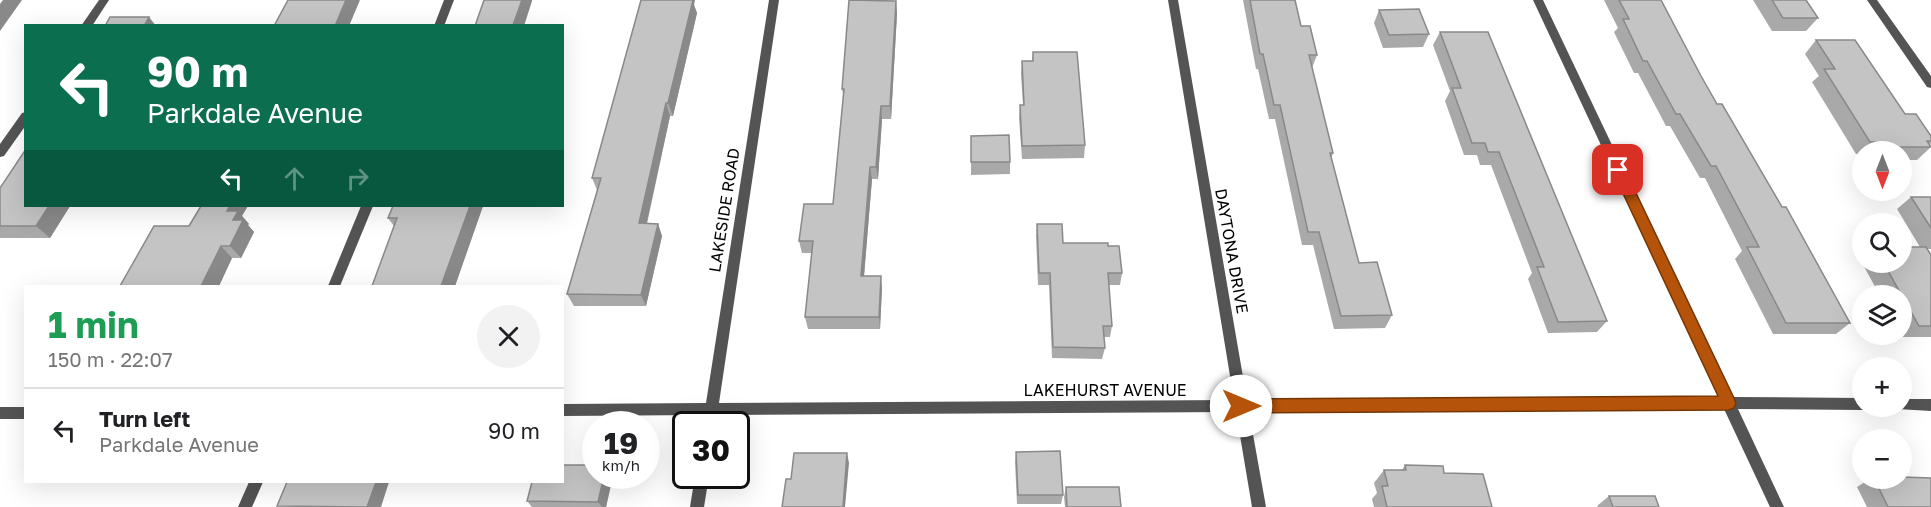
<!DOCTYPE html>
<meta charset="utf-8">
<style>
:root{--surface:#fff;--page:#f2f2f2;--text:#202124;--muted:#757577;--line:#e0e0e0}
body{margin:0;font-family:"Golos Text",sans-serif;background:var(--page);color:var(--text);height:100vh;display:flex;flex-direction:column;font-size:22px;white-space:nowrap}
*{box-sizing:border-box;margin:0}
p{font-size:20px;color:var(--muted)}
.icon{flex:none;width:33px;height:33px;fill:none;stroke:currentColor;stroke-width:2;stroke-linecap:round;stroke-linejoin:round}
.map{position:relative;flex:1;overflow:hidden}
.panel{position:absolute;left:24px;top:285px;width:540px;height:198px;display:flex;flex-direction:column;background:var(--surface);border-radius:0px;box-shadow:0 6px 24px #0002}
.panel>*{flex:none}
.guide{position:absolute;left:24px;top:24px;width:540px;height:183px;border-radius:0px;box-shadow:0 6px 24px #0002;background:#0b6e4f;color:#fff;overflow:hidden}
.needle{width:39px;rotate:180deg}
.fabs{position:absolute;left:1852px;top:141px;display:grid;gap:12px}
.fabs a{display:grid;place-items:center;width:60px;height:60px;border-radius:50%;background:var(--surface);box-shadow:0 6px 24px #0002;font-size:30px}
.speed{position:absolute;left:582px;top:411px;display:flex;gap:12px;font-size:30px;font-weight:700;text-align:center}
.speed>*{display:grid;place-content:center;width:78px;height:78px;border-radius:50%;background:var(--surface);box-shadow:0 6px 24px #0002;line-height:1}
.speed small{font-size:15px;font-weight:400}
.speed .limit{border:3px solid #111;border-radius:9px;background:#fff;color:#111}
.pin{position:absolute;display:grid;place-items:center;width:51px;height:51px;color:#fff;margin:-26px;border-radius:12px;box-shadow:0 3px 9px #0006}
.me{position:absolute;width:66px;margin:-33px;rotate:90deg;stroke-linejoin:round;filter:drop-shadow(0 0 4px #0008)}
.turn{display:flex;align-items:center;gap:21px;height:126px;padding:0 24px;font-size:27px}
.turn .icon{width:78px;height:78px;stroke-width:2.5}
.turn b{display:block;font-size:42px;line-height:51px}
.lanes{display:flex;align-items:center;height:57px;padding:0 24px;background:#0003;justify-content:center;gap:30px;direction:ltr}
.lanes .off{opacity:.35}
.round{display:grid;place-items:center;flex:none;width:63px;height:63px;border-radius:32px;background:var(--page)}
.head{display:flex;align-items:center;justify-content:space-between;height:102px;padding:0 24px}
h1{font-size:36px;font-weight:700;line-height:45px;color:#1e9e55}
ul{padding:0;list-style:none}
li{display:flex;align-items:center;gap:18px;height:84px;padding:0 24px;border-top:2px solid var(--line)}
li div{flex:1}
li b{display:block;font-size:22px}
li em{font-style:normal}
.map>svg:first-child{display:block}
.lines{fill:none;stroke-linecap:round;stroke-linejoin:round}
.street{fill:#545454;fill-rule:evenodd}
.wall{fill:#a9a9a9}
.shaded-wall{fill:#898989}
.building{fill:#c4c4c4;stroke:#898989;stroke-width:1.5}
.route{fill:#b45309;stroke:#753606;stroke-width:1.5}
.labels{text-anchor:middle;stroke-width:4.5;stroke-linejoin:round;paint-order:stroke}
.street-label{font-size:16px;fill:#000;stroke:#fff}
</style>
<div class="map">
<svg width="1931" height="507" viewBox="0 0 1931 507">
<rect width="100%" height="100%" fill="#fff"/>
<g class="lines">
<!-- street -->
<g class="street">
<polygon points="99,0 109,0 92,26 81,26"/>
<polygon points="444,0 454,0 444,26 434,26"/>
<polygon points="769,0 779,0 719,403 1234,400 1168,0 1178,0 1247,400 1719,397 1533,0 1543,0 1732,397 1863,398 1863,406 1868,406 1863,410 1738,409 1784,507 1770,507 1724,409 1249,412 1266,507 1252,507 1236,412 717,415 715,424 703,424 704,415 562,416 562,404 706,403"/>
<polygon points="1867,0 1877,0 1931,76 1931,88 1927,87"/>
<polygon points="26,112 26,125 4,156 0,157 0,144 22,113"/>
<polygon points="361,206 373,206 340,286 328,286"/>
<polygon points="1902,399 1931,399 1931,411 1897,409 1896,406 1902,406"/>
<rect x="0" y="407" width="26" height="12"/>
<polygon points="695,476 709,476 704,507 690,507"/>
<polygon points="249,482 263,482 252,507 238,507"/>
</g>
</g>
<!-- wall -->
<g class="wall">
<polygon points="1243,0 1295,0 1301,26 1317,55 1312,68 1333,153 1331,159 1359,263 1392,315 1385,328 1334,329 1313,245 1302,245 1275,119 1269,119 1258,69 1256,69"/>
<polygon points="1604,0 1661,0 1701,76 1717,104 1782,207 1850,323 1836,334 1773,334 1735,259 1742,251 1705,178 1700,178 1670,126 1666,126 1638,73 1634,73 1614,32 1618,28"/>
<polygon points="1753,0 1806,0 1818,18 1806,31 1772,31"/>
<polygon points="896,1 897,14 891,119 882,119 878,179 872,179 864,276 882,288 880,329 808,329 805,317 812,253 802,253 799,241 833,204 844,98 842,89"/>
<polygon points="694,5 697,13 673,116 670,116 647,224 658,224 662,236 646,306 574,306 567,294 597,190 592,178"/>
<polygon points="1379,10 1429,34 1423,47 1383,48 1374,23"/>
<polygon points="1440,32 1607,321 1597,332 1548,333 1528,279 1532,273 1491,165 1480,165 1477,155 1464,155 1445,101 1450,91 1433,45"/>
<polygon points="1816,40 1931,136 1931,143 1930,145 1931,147 1917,160 1902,160 1902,152 1863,152 1863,154 1856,154 1812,82 1819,76 1805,54"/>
<polygon points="1033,52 1085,145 1084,158 1022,159 1019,118 1020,105 1023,105 1021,74 1022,61 1032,61"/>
<polygon points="971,136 1010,162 1010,174 971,175"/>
<polygon points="0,188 26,206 70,206 50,238 0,238"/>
<polygon points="1911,197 1931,197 1931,249 1927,249 1931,255 1931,337 1903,337 1902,334 1902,296 1880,296 1860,259 1863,256 1863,262 1902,262 1920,247 1897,209"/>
<polygon points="483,206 455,286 372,286 394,226 388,218"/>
<polygon points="242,216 249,224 248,225 254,232 241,258 232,258 219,286 120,286 189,226"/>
<polygon points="1037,224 1063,243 1108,246 1122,273 1120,285 1109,285 1112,326 1110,337 1104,337 1105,348 1102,359 1052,358 1049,285 1038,285 1036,236"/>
<polygon points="1016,452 1063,495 1061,504 1017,504 1015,462"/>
<polygon points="1405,465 1444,473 1492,507 1374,507 1372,499 1377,493 1374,483 1384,470 1402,470"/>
<polygon points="596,476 613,476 606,507 532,507 527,501"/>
<polygon points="1871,478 1902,478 1931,507 1867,507 1857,487"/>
<polygon points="1066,487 1121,507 1065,507 1064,497"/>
<polygon points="1609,496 1659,507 1598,507 1597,506"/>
</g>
<!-- shaded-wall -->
<g class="shaded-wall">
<polygon points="3,0 22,0 0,31 0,4"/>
<polygon points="346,0 360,0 349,26 335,26"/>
<polygon points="522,0 532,0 532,1 524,26 513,26"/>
<polygon points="689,0 695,0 694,5 697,13 673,116 668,103"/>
<polygon points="896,1 897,14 891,119 890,106"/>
<polygon points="149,17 156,26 144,26"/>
<polygon points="666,103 670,116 644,235 639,223"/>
<polygon points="881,106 882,119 878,179 876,167"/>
<polygon points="870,167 872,179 863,288 861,276"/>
<polygon points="49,206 70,206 50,238 36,226"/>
<polygon points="230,206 248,206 242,216 249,224 248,225 254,232 241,258 230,246 227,211"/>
<polygon points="470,206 483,206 455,286 441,286"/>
<polygon points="658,224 662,236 646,306 641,295"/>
<polygon points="221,246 232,258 219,286 201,286"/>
<polygon points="881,276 882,288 880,329 879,317"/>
<polygon points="847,453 849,463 845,507 843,507"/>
<polygon points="604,476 613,476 606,507 602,507 598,502"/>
<polygon points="376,482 389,482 381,507 367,507"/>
</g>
<!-- building -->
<g class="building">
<polygon points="288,0 346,0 335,26 274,26"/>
<polygon points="484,0 522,0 513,25 525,26 475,26"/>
<polygon points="641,0 693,0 668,103 666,103 639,223 658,224 641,295 567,294 601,178 592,178"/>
<polygon points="849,0 896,1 890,106 881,106 876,167 870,167 861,276 881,276 879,317 805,317 813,241 799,241 804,204 833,204 844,89 842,89"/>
<polygon points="1250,0 1295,0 1301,26 1310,26 1317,55 1309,55 1333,153 1330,153 1359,263 1377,262 1392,315 1341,316 1319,232 1308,232 1280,105 1274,105 1263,54 1260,54"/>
<polygon points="1619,0 1661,0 1701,76 1717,104 1722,104 1782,207 1786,207 1850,323 1786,323 1747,247 1759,247 1716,166 1711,166 1680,114 1676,114 1647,61 1643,61 1623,19 1629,19"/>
<polygon points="1772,0 1806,0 1818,18 1783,18"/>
<polygon points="1419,9 1429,34 1389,35 1379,10"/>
<polygon points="110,17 149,17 144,26 105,26"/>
<polygon points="1440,32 1488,32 1607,321 1558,322 1537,267 1544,267 1499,152 1488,152 1485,143 1472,143 1452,88 1461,88"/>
<polygon points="1816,40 1855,40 1905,114 1916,114 1931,136 1931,141 1927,141 1931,147 1880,147 1877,142 1870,142 1824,69 1835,69"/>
<polygon points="1033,52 1077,52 1085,145 1022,146 1020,105 1024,105 1022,61 1033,61"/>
<polygon points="1009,135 1010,162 971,162 971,136"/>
<polygon points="26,149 26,206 49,206 36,226 0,226 0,188"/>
<polygon points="1911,197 1931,197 1931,228"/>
<polygon points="201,206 230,206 227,211 238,211 233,220 243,220 230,246 221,246 201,286 120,286 154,226 189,226"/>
<polygon points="393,206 470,206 441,286 372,286 397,218 388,218"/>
<polygon points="1037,224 1062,224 1063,243 1108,243 1108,246 1119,246 1122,273 1108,273 1112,326 1103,326 1105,348 1053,347 1050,273 1039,273"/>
<polygon points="1902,247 1926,247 1931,255 1931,326 1919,326 1883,262 1902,262"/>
<polygon points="1060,451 1063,495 1018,495 1016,452"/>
<polygon points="794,453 847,453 843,507 782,507 786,479 791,479"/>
<polygon points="562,465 596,465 596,476 604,476 598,502 527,501 532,482 562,482"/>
<polygon points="1405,465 1443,466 1444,473 1483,474 1492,507 1387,507 1382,486 1388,486 1384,470 1406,470"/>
<polygon points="1902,477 1931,478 1931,507 1888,507 1874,478 1902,478"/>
<polygon points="287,482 376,482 367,507 277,506"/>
<polygon points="1066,487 1119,487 1121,507 1067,507"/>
<polygon points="1609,496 1655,496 1659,507 1613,507"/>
</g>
<!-- route -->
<polygon class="route" points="1618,165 1625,170 1734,398 1736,403 1734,408 1729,410 1241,413 1236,411 1234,406 1236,401 1241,399 1718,396 1612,170"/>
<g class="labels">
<!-- street labels -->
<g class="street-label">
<text transform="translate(724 210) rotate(-81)" y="6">LAKESIDE ROAD</text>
<text transform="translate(1232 251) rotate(80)" y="6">DAYTONA DRIVE</text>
<text x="1105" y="396">LAKEHURST AVENUE</text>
</g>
</g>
</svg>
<div class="fabs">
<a><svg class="needle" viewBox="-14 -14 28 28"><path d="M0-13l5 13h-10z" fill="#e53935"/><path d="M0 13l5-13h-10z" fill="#757577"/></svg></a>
<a><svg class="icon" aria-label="search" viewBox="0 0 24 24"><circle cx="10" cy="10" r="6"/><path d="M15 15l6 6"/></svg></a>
<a><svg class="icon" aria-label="layers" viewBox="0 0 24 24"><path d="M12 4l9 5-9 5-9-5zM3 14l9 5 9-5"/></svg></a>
<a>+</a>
<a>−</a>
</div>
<div class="speed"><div>19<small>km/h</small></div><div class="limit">30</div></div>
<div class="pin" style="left:1618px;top:170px;background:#d93025"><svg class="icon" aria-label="arrive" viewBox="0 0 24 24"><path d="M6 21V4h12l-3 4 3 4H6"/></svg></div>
<svg class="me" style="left:1241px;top:406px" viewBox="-20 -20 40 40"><circle r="19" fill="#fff"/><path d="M0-13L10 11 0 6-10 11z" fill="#b45309"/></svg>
<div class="guide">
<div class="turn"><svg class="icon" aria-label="left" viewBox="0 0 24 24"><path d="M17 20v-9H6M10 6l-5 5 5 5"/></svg><div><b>90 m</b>Parkdale Avenue</div></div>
<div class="lanes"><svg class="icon" aria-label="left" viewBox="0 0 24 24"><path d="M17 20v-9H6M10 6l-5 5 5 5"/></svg><svg class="icon off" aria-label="ahead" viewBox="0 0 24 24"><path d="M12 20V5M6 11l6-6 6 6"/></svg><svg class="icon off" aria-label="right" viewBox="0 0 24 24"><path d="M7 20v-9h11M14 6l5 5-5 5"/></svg></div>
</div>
<section class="panel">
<div class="head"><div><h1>1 min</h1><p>150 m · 22:07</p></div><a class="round"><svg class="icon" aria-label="close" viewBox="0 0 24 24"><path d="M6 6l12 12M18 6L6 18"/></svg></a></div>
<ul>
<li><svg class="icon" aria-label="left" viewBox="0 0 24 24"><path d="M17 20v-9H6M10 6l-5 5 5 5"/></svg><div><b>Turn left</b><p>Parkdale Avenue</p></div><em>90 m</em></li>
</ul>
</section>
</div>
